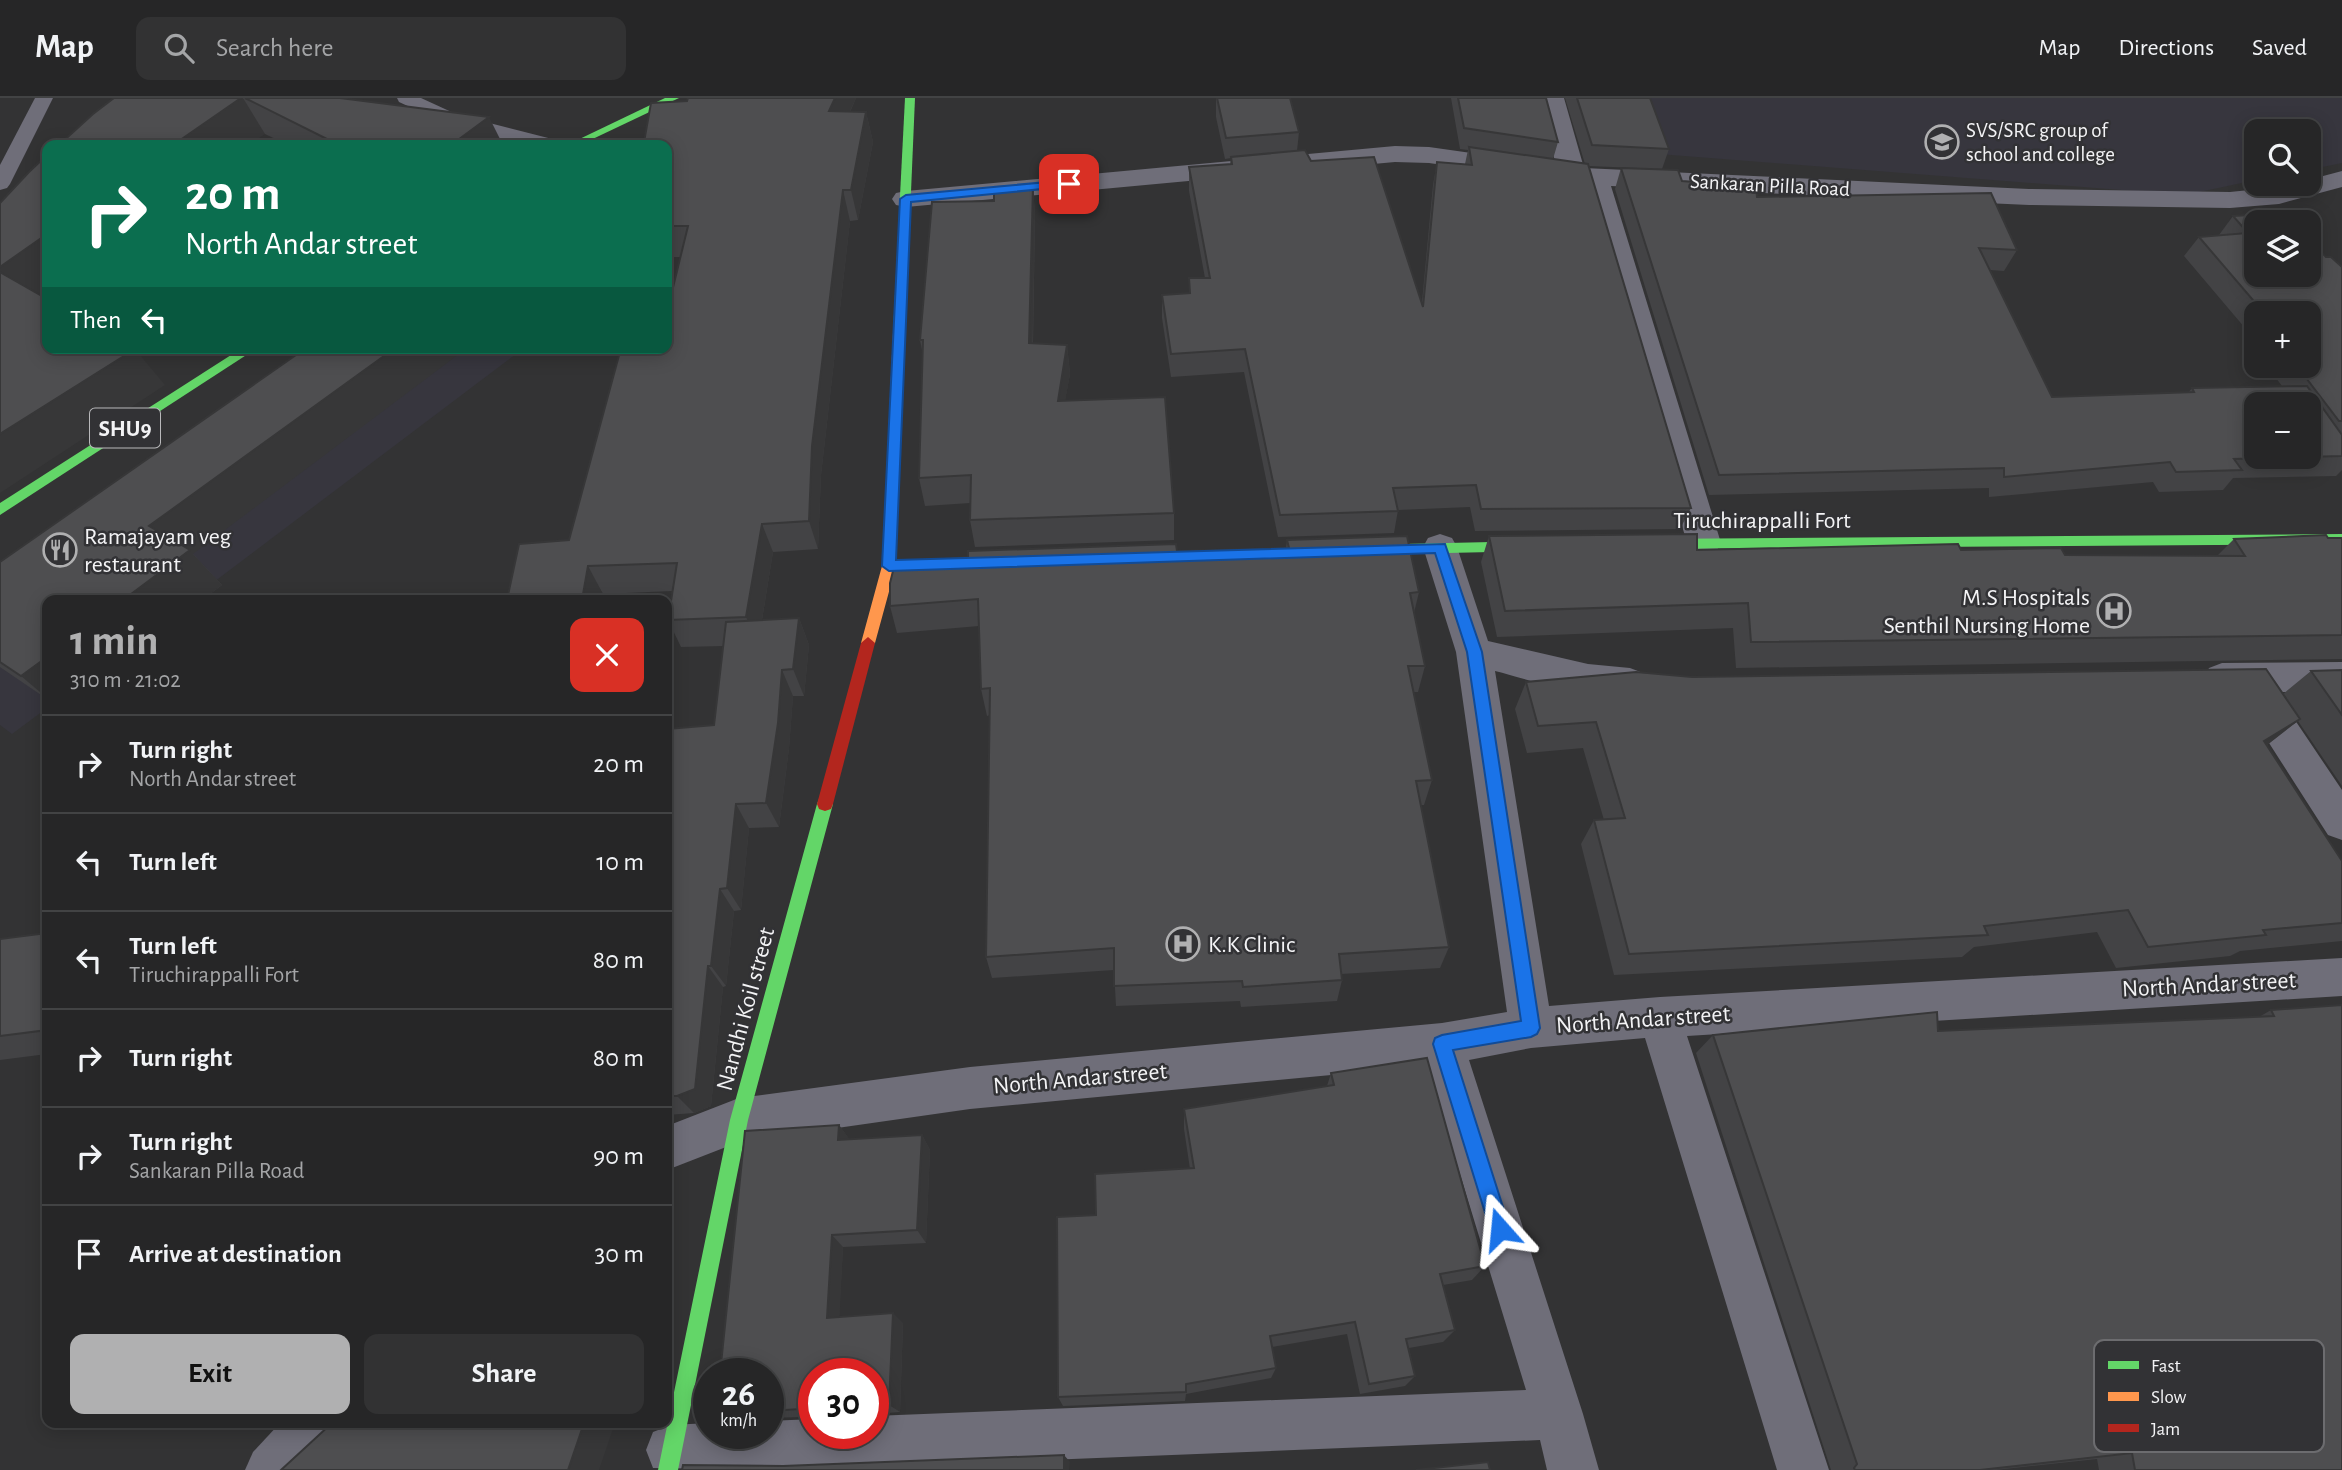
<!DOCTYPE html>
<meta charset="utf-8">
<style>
:root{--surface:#262627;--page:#323233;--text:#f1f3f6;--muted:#a4a5a7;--line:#424344;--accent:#b0b0b1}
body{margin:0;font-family:"Alegreya Sans",sans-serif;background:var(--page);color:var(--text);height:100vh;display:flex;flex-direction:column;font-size:26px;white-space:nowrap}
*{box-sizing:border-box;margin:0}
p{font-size:23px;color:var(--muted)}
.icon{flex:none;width:38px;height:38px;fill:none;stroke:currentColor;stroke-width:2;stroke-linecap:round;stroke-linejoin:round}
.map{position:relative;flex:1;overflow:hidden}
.panel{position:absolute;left:42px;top:497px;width:630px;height:833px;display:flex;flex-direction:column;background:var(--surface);border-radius:14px;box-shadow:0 4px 18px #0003,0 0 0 2px var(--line)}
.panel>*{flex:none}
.guide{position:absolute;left:42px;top:42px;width:630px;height:214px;border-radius:14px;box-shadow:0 4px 18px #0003,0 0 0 2px var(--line);background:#0b6e4f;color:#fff;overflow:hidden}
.buttons{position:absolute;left:2244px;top:21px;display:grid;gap:14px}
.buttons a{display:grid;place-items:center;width:77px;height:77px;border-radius:14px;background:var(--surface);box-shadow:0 4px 18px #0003,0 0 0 2px var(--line);font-size:35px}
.speed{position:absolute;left:693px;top:1260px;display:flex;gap:14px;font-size:35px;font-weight:700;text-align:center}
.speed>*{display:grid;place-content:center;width:91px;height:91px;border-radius:50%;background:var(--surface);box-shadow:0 4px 18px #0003,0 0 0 2px var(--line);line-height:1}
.speed small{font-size:18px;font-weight:400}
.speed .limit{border:10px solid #d22;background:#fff;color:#111}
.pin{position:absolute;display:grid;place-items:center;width:60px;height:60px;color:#fff;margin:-30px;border-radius:14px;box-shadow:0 4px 10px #0006}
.me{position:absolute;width:77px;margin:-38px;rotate:342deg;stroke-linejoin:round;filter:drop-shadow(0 0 5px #0008)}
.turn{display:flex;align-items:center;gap:24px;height:147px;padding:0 28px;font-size:32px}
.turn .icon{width:91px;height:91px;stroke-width:2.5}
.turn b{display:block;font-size:49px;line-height:60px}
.then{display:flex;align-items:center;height:66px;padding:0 28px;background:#0003;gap:14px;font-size:26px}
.round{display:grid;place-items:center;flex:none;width:74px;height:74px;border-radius:14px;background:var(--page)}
.head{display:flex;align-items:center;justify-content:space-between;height:119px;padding:0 28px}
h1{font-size:42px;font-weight:700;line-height:52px;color:var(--accent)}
.cta{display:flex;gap:14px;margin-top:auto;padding:14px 28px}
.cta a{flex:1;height:80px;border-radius:14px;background:var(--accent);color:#111;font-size:28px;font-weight:700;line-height:80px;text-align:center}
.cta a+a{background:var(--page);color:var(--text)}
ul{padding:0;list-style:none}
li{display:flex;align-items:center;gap:21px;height:98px;padding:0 28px;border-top:2px solid var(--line)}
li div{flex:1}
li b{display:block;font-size:26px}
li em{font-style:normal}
header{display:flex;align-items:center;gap:42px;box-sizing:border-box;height:98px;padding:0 35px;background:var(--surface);border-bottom:2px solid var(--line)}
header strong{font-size:33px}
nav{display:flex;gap:38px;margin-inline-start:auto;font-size:24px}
.search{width:490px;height:63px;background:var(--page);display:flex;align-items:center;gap:18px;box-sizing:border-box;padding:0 24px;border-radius:14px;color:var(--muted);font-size:26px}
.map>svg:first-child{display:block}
.built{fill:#37363e}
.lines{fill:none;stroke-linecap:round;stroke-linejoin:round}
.lane{fill:#6f6e79;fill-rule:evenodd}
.street{fill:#6f6e79;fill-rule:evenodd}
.fast{fill:#63d668;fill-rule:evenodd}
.slow{fill:#ff974d;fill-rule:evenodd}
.jam{fill:#b3261e;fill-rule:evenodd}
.wall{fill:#434345}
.shaded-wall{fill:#373738}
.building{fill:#4e4e50;stroke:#373738;stroke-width:2;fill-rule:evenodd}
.route{fill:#1a73e8;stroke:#114b97;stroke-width:2}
.labels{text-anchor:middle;stroke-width:5;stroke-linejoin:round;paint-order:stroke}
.far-poi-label{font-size:21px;fill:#f3f3f5;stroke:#323235;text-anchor:start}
.far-street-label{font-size:21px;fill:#f3f3f5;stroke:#323235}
.shield{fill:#323235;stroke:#b9b9bb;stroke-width:2}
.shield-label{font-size:23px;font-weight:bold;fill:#f3f3f5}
.street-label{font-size:24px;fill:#f3f3f5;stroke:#323235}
.poi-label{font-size:24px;fill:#f3f3f5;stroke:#323235;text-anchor:start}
.key{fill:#323235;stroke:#6c6c6f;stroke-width:2}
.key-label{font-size:19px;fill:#f3f3f5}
</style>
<header>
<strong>Map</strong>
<div class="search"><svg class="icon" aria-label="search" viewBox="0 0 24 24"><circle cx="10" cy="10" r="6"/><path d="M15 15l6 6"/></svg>Search here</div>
<nav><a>Map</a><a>Directions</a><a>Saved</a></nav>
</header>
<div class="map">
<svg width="2342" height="1372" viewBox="0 0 2342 1372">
<rect width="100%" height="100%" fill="#333334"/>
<!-- built -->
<g class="built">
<polygon points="1612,0 2342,0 2342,65 2308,72 2308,33 2256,33 2256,82 2185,97 1633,54"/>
<polygon points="357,250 524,250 190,502 47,502 47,610 12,636 0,627 0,501"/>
</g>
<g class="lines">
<!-- lane -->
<g class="lane">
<polygon points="35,0 53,0 10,86 7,90 0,92 0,67"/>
<path d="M 397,0 L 421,0 L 458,17 L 560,43 L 563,47 C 507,50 449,27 399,4 Z"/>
</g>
<!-- street -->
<g class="street">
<polygon points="1538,0 1564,0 1584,70 2029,91 2230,94 2308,86 2308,82 2342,73 2342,89 2279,106 2230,110 2029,107 1611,88 1721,445 1716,454 1704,458 1692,454 1687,445 1583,87 1429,65 1395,64 906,109 896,107 892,101 896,95 906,93 1395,48 1429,49 1556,67"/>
<path d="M 1440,436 L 1452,440 L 1457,449 L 1488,543 L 1588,566 L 1630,570 L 1643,575 L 1648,585 L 1643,595 C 1603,609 1536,583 1495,573 L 1549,908 L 1660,899 L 2342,860 L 2342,898 L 1687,938 L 1829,1372 L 1777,1372 L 1645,940 L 1531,950 L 1469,962 L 1583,1316 L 1599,1372 L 1547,1372 L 1540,1342 L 802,1372 L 653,1370 L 646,1352 L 653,1334 L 671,1327 L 709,1325 L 709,1335 L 768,1335 L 768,1323 L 814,1321 L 814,1335 L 873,1335 L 873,1318 L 1526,1292 L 1427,968 L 970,1011 L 739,1044 L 667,1072 L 667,1028 L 739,1000 L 970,969 L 1442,925 L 1507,914 L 1456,554 L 1423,449 L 1428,440 Z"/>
<polygon points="2342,564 2342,594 2276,594 2342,692 2342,742 2328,737 2237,595 2222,595 2209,590 2204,580 2209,570 2222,565"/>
<polygon points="280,1325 339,1325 332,1343 305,1372 245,1372 253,1354"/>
</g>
<!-- fast -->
<g class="fast">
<polygon points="665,0 679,0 580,47 567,47"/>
<polygon points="905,0 915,0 905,235 899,239 893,235"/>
<polygon points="242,250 257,250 0,417 0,405"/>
<polygon points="2342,436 2342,446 1643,451 1636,446 1643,441"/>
<polygon points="1538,443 1545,448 1538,453 1356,457 1349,452 1356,447"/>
<polygon points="825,699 831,701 833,706 748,1022 678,1372 658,1372 730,1022 817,706 819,701"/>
</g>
<!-- slow -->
<polygon class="slow" points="899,231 905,235 896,468 875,545 868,551 861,545 882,468 893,235"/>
<!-- jam -->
<polygon class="jam" points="868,539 875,545 833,706 831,711 825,713 819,711 817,706 861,545"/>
</g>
<!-- wall -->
<g class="wall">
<polygon points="114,0 340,0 503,47 288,47 265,36"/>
<polygon points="856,0 850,14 866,14 873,44 858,122 850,123 821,377 818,451 773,454 762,522 799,520 809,547 804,598 793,598 789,650 779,729 749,730 741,812 734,813 726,888 723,889 711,1008 694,1015 667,1017 667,631 714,627 723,548 681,549 668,522 672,493 603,496 569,442 667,250 680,159 667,159 667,47 644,44"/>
<polygon points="1216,0 1290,0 1299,34 1297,53 1311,63 1422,204 1433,87 1437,64 1465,66 1468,52 1460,51 1451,0 1546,0 1558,44 1553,61 1585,66 1565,0 1650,0 1669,51 1662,71 1588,68 1691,410 1680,431 1475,433 1470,409 1398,412 1394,435 1278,439 1244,274 1171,279 1162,220 1162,197 1189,195 1189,180 1205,180 1189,93 1189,69 1230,67 1231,60 1225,61 1216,19"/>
<polygon points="1621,70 1757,99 2017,152 2004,173 1990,172 2052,299 2188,295 2192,290 2282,288 2267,268 2308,268 2308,215 2256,215 2256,243 2184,158 2199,139 2219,137 2233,118 2326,159 2342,169 2342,372 2336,378 2233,380 2223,392 2159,394 2153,384 1989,399 1989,390 1709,397 1615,91"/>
<polygon points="1033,88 1035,117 1033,245 1067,247 1070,276 1065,302 1174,415 1174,442 975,449 970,422 970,405 925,408 919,380 923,257 920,242 994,103"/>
<polygon points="1489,438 1697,452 1961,452 2065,457 2217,458 2234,441 2342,440 2342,561 1736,570 1733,530 1497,539 1481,464"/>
<polygon points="1287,442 1419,494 1414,515 1425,568 1418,594 1414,594 1432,682 1424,707 1420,707 1449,849 1440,870 1341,876 1342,882 1337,903 1241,909 1240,903 1116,908 1114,872 992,880 986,859 990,617 987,618 981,591 979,528 897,535 890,508 1177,453 1286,450"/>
<polygon points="193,456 222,487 202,502 47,502 47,601 0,569 0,464"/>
<polygon points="2342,572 2342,688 2298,623 2267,647 2342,763 2342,843 2240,853 2230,858 2116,870 2097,834 1974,849 1962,859 1614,877 1581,746 1594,722 1604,722 1583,650 1527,655 1515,611 1526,584 1692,579 2283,596 2311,573"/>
<polygon points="47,835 47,956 0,962 0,841"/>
<polygon points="2342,907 2342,1372 2099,1372 2097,1361 1995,1372 1831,1372 1696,955 1713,937 1938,933 2259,919 2271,912"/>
<polygon points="1331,975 1485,1168 1472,1182 1443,1187 1455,1232 1443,1244 1409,1250 1415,1278 1405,1288 1360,1296 1347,1236 1272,1249 1276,1270 1271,1280 1186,1296 1185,1303 1063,1308 1058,1299 1096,1117 1190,1071 1184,1031 1184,1011 1327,988"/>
<polygon points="839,1027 849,1041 922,1037 930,1052 926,1145 843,1149 839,1219 903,1225 900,1314 873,1316 873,1276 814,1276 814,1331 803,1326 803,1319 768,1320 768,1276"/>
</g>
<!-- shaded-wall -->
<g class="shaded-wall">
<polygon points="241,0 243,0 265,36 249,47 173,47"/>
<polygon points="835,0 856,0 836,44 829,13"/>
<polygon points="866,14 873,44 858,122 851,92"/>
<polygon points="489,19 503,47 451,47"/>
<polygon points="1033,88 1035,117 1032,274 1029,245"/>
<polygon points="843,92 850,123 821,377 818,451 809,423 812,348"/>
<polygon points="47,136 47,194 28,208 0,177 0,169"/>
<polygon points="1067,247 1070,276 1060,331 1058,303"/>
<polygon points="395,250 467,250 193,456 222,487 202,502 123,502 149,428"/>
<polygon points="135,251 165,287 0,395 0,336"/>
<polygon points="762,426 773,454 758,546 746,519"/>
<polygon points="588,468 603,496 602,502 582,502"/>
<polygon points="799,520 809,547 804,598 793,571"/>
<polygon points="47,559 47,600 21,578"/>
<polygon points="782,572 793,598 789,650 779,729 766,705"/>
<polygon points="2300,621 2267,647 2264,643"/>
<polygon points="736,706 749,730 741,812 727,790"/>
<polygon points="720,791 734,813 726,888 711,868"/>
<polygon points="708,868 723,889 711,1008 694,1015 677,998"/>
<polygon points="839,1027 850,1042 838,1042"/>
<polygon points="922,1037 930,1052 926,1145 917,1132"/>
<polygon points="832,1137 843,1149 839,1230 827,1220"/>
<polygon points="893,1215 903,1225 900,1314 889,1307"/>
<polygon points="584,1325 615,1325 599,1372 568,1372"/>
<polygon points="1064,1357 1070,1364 1069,1372 1064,1372"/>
</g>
<!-- building -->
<g class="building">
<polygon points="114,0 241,0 173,47 59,47 93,16"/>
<polygon points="245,0 340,0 489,19 451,47 326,47 331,43"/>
<polygon points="688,0 835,0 829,13 866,14 851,92 843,92 812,348 809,423 762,426 746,519 668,522 677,465 588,468 582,502 507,502 519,446 569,442 621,250 667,250 667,214 688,128 667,128 667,47 591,47 644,44 651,5 687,3"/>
<polygon points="1217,0 1290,0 1299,34 1226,40"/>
<polygon points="1458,0 1546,0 1558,44 1464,30"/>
<polygon points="1577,0 1650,0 1669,51 1592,47"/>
<polygon points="1469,49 1588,66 1691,410 1481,411 1476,387 1393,390 1398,413 1280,417 1245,251 1171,256 1162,197 1190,195 1189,180 1210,180 1189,69 1232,66 1231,59 1305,52 1311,63 1374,59 1423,209 1437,64 1472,67"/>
<polygon points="47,57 47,136 0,169 0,105 29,74"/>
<path d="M 1621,70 L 1678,72 L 1682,83 L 1756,89 L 1757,99 L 1991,95 L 2017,152 L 1979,150 L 2052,299 L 2194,294 L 2192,290 L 2307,288 L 2342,337 L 2342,358 L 2234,361 L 2242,372 L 2176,374 L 2170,364 L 2004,379 L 2004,370 L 1719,377 ZM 2256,306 L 2308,306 L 2308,359 L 2256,359 Z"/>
<polygon points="1033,88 1029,245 1067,247 1058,303 1165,299 1174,415 970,422 971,377 919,380 923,242 920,242 932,104 994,103 994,89"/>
<polygon points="2285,115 2294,124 2256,124 2256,177 2308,177 2308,140 2326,159 2331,159 2342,169 2342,323 2339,323 2297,268 2308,268 2308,215 2264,215 2199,139 2248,135 2233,118"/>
<polygon points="0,174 47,201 47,250 133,250 135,251 0,336"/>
<polygon points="306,250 395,250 149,428 190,452 123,502 47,502 47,559 21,578 0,564 0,464"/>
<polygon points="1697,436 1697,452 1958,446 1961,452 2061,450 2065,457 2245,458 2234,441 2326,437 2328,440 2342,440 2342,537 1751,544 1748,505 1505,513 1489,438"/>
<polygon points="1407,438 1419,494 1410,495 1425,568 1408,568 1432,682 1416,683 1449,849 1339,856 1342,882 1243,889 1242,883 1114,888 1114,850 986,859 990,590 981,591 978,501 890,508 890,485 895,465 968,459 968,453 1176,446 1177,453 1289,450 1287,442"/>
<polygon points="799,520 793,571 782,572 778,625 766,705 736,706 727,790 720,791 711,868 708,868 695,991 677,998 667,998 667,631 714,627 726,524"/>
<polygon points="2266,571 2300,621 2264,643 2342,763 2342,825 2263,832 2266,837 2148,849 2128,812 1984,828 1988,837 1629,856 1594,722 1625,720 1596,624 1538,628 1526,584 1636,574 1692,579"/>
<polygon points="2342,572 2342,617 2311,573"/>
<polygon points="47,835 47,932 0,938 0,841"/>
<polygon points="2342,907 2342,1372 2135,1372 2132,1355 1980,1372 1855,1372 1854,1370 1857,1366 1713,937 1937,914 1938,933 2274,918 2271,912"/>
<polygon points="1427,960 1485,1168 1440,1176 1455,1232 1406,1241 1415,1278 1369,1286 1355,1224 1270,1238 1276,1270 1186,1286 1186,1294 1058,1299 1057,1119 1096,1117 1095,1076 1194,1070 1184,1011 1334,987 1331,975"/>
<polygon points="839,1027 838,1042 922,1037 917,1132 832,1137 827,1220 893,1215 889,1307 873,1308 873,1276 814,1276 814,1326 803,1326 803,1314 801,1311 768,1313 768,1276 720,1276 745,1033"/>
<polygon points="332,1325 584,1325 568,1372 281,1372"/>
<polygon points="1064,1357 1064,1372 682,1372 683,1367 783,1368"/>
<polygon points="1488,1364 1490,1372 1416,1372"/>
</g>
<!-- route -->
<polygon class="route" points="1069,82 1074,86 1073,88 911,104 896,462 1445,446 1482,554 1540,930 1537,936 1531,939 1453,952 1510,1131 1507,1138 1500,1141 1493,1138 1490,1131 1433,946 1435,940 1442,937 1521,923 1467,554 1435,455 889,473 882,468 900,101 906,97"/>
<!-- icons -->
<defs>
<symbol id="university-ring" viewBox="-11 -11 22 22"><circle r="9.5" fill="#323235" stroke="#b0b0b1" stroke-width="1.5"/><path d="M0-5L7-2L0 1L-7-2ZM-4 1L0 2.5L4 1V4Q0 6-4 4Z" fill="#b0b0b1"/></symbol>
<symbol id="restaurant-ring" viewBox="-11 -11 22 22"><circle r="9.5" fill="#323235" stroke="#b0b0b1" stroke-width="1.5"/><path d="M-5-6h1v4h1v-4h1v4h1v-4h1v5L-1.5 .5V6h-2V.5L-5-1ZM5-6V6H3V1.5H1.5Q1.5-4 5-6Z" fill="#b0b0b1"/></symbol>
<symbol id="hospital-ring" viewBox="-11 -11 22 22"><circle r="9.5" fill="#323235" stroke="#b0b0b1" stroke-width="1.5"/><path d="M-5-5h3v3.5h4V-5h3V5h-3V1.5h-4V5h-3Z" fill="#b0b0b1"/></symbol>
</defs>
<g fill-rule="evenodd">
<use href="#university-ring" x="1923" y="25" width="38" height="38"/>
<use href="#restaurant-ring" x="41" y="433" width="38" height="38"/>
<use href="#hospital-ring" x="2095" y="494" width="38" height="38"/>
<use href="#hospital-ring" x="1164" y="827" width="38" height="38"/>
</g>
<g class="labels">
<!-- far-poi labels -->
<g class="far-poi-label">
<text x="1966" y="39">SVS/SRC group of<tspan x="1966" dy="24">school and college</tspan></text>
</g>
<!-- far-street labels -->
<g class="far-street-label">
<text transform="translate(1770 87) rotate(3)" y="7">Sankaran Pilla Road</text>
</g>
<!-- shield labels -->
<rect class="shield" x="90" y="310.5" width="70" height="39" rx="5"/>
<g class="shield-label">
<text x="125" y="338">SHU9</text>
</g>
<!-- street labels -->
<g class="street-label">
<text x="1762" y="430">Tiruchirappalli Fort</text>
<text transform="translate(2209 886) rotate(-3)" y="8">North Andar street</text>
<text transform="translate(745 911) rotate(-75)" y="8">Nandhi Koil street</text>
<text transform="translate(1643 921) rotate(-4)" y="8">North Andar street</text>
<text transform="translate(1080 980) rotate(-5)" y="8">North Andar street</text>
</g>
<!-- poi labels -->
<g class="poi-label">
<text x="84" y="446">Ramajayam veg<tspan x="84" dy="28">restaurant</tspan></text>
<text x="2090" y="507" text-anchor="end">M.S Hospitals<tspan x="2090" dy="28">Senthil Nursing Home</tspan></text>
<text x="1208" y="854">K.K Clinic</text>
</g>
</g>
<!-- legend -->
<rect x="2094" y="1242" width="230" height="112" rx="10" class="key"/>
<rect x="2108" y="1263" width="31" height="8" fill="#63d668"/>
<rect x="2108" y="1294" width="31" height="9" fill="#ff974d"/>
<rect x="2108" y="1326" width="31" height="8" fill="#b3261e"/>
<g class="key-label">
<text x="2151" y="1274">Fast</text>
<text x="2151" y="1305">Slow</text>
<text x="2151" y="1337">Jam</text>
</g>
</svg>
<div class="buttons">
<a><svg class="icon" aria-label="search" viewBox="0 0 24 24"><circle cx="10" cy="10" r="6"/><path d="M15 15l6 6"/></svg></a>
<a><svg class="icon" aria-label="layers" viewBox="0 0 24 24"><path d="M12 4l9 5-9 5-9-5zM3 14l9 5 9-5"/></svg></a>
<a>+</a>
<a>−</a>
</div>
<div class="speed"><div>26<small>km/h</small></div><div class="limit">30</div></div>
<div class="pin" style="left:1069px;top:86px;background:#d93025"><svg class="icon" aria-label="arrive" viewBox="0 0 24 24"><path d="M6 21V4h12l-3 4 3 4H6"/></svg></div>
<svg class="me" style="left:1500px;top:1131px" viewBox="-20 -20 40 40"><path d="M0-17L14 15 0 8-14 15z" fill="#1a73e8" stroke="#fff" stroke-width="4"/></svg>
<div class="guide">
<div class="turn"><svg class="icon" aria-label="right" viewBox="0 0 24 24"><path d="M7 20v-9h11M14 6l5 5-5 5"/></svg><div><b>20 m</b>North Andar street</div></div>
<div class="then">Then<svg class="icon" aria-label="left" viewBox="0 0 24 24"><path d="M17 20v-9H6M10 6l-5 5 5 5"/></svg></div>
</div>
<section class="panel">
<div class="head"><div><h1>1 min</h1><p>310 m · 21:02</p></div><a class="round" style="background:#d93025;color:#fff"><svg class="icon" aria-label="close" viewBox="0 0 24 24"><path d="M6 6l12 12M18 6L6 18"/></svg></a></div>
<ul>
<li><svg class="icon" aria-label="right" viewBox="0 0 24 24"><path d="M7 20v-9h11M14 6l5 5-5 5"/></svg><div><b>Turn right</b><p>North Andar street</p></div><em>20 m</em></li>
<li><svg class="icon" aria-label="left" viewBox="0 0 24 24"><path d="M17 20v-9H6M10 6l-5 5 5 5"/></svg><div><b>Turn left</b></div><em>10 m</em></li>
<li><svg class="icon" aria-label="left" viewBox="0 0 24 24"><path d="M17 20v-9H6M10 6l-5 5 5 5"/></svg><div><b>Turn left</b><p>Tiruchirappalli Fort</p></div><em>80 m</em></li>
<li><svg class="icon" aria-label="right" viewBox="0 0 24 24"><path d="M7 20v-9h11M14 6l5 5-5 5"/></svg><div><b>Turn right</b></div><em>80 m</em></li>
<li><svg class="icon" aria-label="right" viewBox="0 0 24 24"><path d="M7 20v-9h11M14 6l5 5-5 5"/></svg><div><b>Turn right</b><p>Sankaran Pilla Road</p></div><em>90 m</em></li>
<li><svg class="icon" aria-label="arrive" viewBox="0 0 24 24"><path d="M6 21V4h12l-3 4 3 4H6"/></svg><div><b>Arrive at destination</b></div><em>30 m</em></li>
</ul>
<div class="cta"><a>Exit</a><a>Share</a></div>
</section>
</div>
